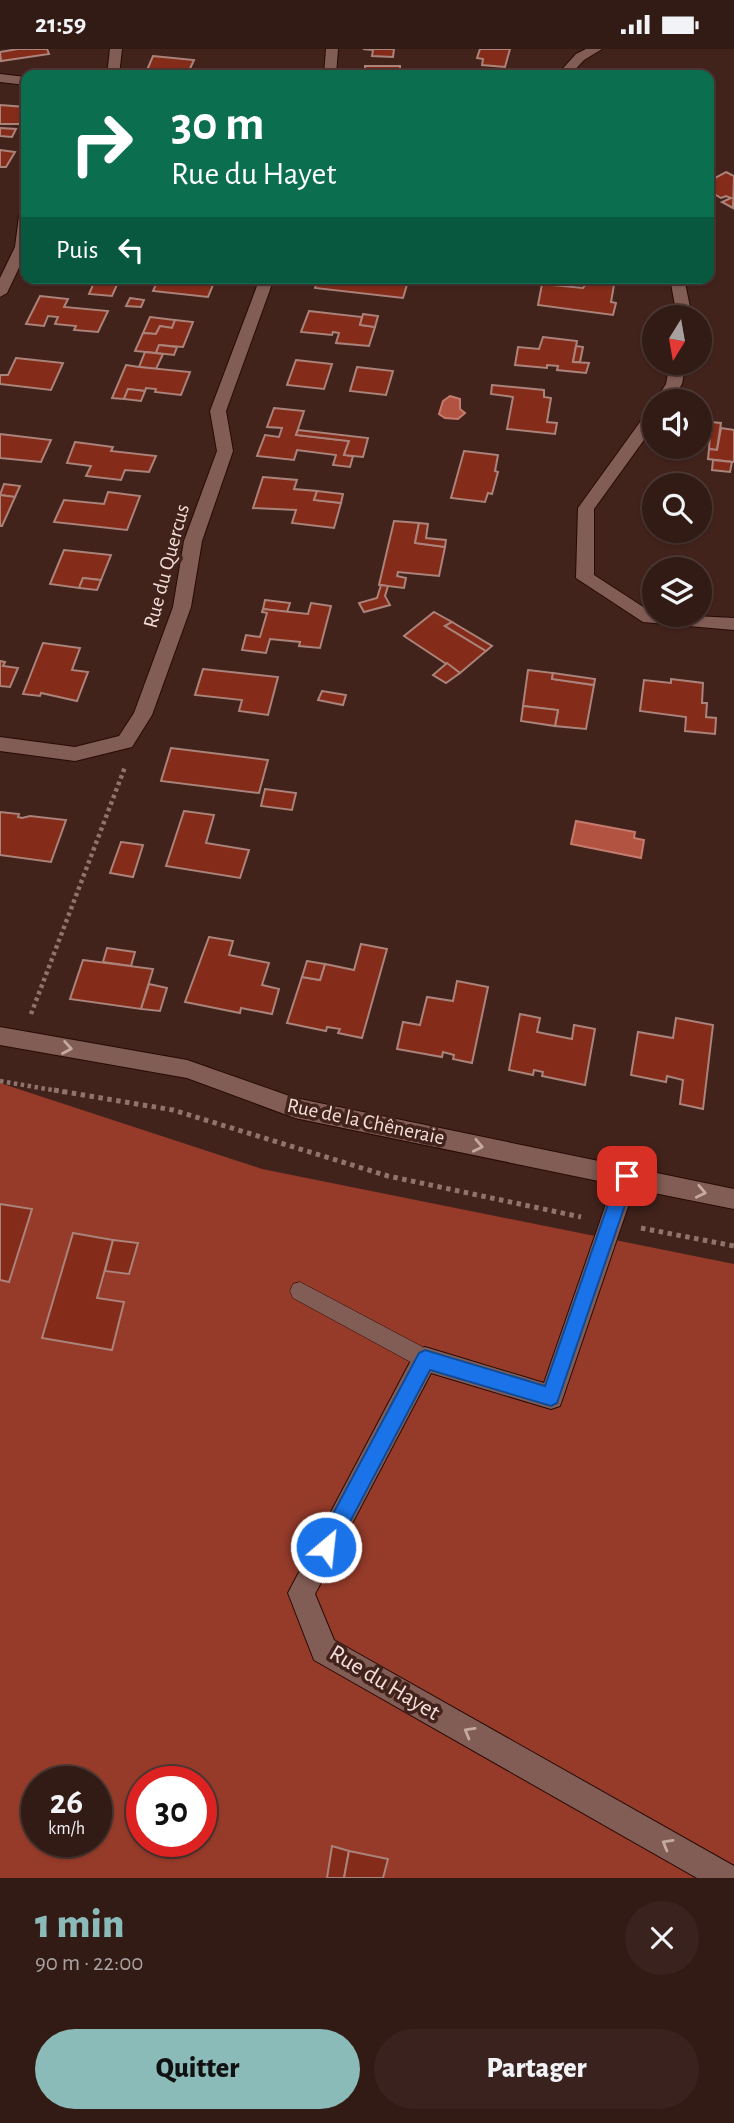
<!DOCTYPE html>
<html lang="fr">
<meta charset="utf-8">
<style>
:root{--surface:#321a15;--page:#3a231e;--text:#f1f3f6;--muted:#a8a1a0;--line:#4d3834;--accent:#8bbbb9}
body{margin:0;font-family:"Alegreya Sans",sans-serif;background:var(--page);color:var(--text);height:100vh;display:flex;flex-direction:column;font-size:26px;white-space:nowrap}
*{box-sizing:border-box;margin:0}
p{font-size:23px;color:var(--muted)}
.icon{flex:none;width:38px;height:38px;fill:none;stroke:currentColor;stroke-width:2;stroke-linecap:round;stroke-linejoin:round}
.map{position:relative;height:1829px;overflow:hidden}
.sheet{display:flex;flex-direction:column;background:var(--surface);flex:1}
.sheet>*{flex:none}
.banner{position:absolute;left:21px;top:21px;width:693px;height:214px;border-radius:14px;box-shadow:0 2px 5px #0004,0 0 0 2px var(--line);background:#0b6e4f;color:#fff;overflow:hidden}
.needle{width:46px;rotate:191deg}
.fabs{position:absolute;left:642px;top:256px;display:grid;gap:14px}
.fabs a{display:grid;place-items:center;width:70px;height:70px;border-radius:50%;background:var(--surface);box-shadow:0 2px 5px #0004,0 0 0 2px var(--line);font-size:35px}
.speed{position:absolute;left:21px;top:1717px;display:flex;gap:14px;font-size:35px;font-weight:700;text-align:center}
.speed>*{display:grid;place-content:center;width:91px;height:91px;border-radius:50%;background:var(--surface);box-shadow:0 2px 5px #0004,0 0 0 2px var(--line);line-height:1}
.speed small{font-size:18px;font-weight:400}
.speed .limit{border:10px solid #d22;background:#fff;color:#111}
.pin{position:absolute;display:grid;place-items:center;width:60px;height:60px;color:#fff;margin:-30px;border-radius:14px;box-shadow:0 4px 10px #0006}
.me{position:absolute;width:77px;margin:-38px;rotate:28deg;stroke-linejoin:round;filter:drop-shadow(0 0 5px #0008)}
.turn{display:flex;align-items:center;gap:24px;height:147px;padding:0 35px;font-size:32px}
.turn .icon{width:91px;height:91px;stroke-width:2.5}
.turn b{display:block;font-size:49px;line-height:60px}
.then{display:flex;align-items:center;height:66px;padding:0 35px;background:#0003;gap:14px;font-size:26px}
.round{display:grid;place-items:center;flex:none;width:74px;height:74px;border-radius:37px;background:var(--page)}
.headline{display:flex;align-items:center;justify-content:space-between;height:119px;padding:0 35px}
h1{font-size:42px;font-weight:800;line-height:52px;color:var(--accent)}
.action{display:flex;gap:14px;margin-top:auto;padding:14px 35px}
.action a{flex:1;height:80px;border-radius:42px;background:var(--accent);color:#111;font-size:28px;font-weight:800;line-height:80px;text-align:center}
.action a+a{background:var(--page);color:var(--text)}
.status{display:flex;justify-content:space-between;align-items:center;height:49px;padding:0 35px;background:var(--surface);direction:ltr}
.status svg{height:19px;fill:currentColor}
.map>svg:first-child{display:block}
.forest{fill:#963b2a;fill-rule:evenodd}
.water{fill:#b15340;stroke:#c47c6e;stroke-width:2}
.building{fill:#842b19;stroke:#aa837a;stroke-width:2}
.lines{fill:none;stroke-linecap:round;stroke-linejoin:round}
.service-casing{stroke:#270b06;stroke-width:1}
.minor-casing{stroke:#270b06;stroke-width:2}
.path-far1{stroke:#8f746e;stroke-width:4.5;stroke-dasharray:3.5 3.5;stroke-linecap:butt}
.path{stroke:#8f746e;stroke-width:5;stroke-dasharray:4.5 4.5;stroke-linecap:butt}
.service{fill:#825d55;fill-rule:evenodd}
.minor{fill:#825d55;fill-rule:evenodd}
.oneway{stroke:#c5aaa4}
.route{fill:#1a73e8;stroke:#114b97;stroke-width:2}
.labels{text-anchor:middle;stroke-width:7;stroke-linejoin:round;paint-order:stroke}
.street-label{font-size:21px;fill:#f2ddd8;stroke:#42231c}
.near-street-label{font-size:24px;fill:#f2ddd8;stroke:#42231c}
</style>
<div class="status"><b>21:59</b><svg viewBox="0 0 49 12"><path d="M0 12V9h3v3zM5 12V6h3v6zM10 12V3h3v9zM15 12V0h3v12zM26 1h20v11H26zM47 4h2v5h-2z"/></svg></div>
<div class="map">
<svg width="734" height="1829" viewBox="0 0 734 1829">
<rect width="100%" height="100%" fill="#42231c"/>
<!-- forest -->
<path class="forest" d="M 0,1034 L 262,1120 L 734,1215 L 734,1829 L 0,1829 ZM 37,1732 L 96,1732 L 96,1792 L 37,1792 ZM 142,1732 L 201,1732 L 201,1792 L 142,1792 Z"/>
<!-- water -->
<g class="water">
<polygon points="450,347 460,350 460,360 465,364 458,370 445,369 439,365 443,352"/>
<polygon points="576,772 635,783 634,789 644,791 641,809 571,795"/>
</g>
<!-- building -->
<g class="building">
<polygon points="18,0 47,0 49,5 1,12 0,3"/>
<polygon points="363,0 394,0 393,8 372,7 373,1"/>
<polygon points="480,0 510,0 505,18 482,16 483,10 477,9"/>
<polygon points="153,7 194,11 187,26 167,26 169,23 147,21"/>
<polygon points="365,17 400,17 400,23 411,23 412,26 365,26"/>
<polygon points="0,56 26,58 26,63 19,75 0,75"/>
<polygon points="0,79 16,80 12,88 0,87"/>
<polygon points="0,101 15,103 6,118 0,118"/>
<polygon points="726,123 734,127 733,159 722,153 731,149 726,147 721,149 709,142 709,132"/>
<polygon points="70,229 120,229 112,247 89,245 93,236 68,234"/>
<polygon points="159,229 216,229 208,248 153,242"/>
<polygon points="318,229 409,229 403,249 315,239"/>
<polygon points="587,233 614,236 611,253 616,254 613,266 538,256 542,235 583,239"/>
<polygon points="40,247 68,250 64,258 108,262 98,283 74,281 76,277 55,275 58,268 48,267 44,277 26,275"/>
<polygon points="130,249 144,251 141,258 126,257"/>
<polygon points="309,262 362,268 360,276 375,278 369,297 336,294 339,284 333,283 332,286 301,283"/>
<polygon points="363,265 378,267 375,278 360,276"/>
<polygon points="150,268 175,271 172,279 160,277 156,285 143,284"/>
<polygon points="175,271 193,273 183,298 159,296 156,304 135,302 143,284 156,285 160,277 172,279"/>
<polygon points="543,288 577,292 573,313 589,314 586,324 557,321 558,317 547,316 547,319 515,316 518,298 539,300"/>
<polygon points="159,296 177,298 174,306 156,304"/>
<polygon points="576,297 583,298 580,313 573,313"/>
<polygon points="145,303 163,305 156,320 139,318"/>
<polygon points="16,309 63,314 51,341 0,335 0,326 8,326"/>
<polygon points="296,311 332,315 324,340 287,336"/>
<polygon points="126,316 139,318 190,323 181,346 155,343 156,340 146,339 145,342 128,340 124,350 112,349"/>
<polygon points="357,318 393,322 386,346 350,342"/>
<polygon points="492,336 544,341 544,348 551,349 547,373 557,374 555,385 507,380 513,348 491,345"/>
<polygon points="128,340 145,342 141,352 124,350"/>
<polygon points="274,359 304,362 296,386 349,392 344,406 353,407 350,418 333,416 336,406 297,401 294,411 257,407 265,386 279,388 282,379 267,378"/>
<polygon points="711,373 721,374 717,401 709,400"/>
<polygon points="721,379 734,381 734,413 708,410 709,400 717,401"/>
<polygon points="298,381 368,389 363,408 353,407 344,406 349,392 296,386"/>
<polygon points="0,385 51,391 41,413 0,409"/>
<polygon points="75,393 113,398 111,402 156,407 149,423 125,421 121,431 86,427 91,417 67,414"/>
<polygon points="464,402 498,406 495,422 498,423 492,445 488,444 485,453 451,449"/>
<polygon points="713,411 732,413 730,423 712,421"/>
<polygon points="263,428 297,431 294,440 317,442 314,451 341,454 334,479 292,474 296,461 253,459"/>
<polygon points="4,435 20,437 15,448 0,446"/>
<polygon points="317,442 343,445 341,454 314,451"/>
<polygon points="108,443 140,447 127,481 54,473 64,451 104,455"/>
<polygon points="0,446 15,448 2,477 0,477"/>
<polygon points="394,472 419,474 415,494 445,498 439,527 398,523 397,527 406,529 404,539 379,536"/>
<polygon points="419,474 428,475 426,489 446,491 445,498 415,494"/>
<polygon points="64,501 111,506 101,531 83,529 79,539 50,535"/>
<polygon points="83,529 101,531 97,541 79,539"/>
<polygon points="381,536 388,537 385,547 390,556 364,563 359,554 377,549"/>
<polygon points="265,551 290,554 287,563 263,560"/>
<polygon points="311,554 331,557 320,599 299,597 300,593 270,590 266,604 242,601 246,586 260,588 267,564 262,563 263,560 308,565"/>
<polygon points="434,563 452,573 445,577 486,602 460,624 404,587"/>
<polygon points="452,573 492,597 486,602 445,577"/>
<polygon points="43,594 80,599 72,621 88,623 77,652 41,644 40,647 23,645"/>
<polygon points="0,612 5,613 3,617 18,619 10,638 0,637"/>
<polygon points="447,614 460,624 446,634 433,626"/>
<polygon points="203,620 278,628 268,666 239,662 242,651 195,646"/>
<polygon points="528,621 553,624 552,630 594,636 586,680 555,677 558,661 523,657"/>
<polygon points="553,624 595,630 594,636 552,630"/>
<polygon points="671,630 703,634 702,654 707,654 706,668 716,669 715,685 685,682 686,668 640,662 644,631 671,634"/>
<polygon points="322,642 346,646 343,656 318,651"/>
<polygon points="523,657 558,661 555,677 521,672"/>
<polygon points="171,699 268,711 259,744 161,732"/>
<polygon points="265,740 296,744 292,761 261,757"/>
<polygon points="184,762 214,766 206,794 249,801 240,829 166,817"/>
<polygon points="0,763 19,765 18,768 22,769 30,767 66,771 51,813 0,806"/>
<polygon points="121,793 143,796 133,828 110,824"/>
<polygon points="209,888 233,892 229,906 269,914 262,936 279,940 272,965 241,959 240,964 185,953"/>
<polygon points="361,895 387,900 362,989 338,984 340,980 327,978 326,982 287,974 302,928 320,931 325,915 354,921"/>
<polygon points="107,899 135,903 131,917 103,913"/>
<polygon points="83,911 153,920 141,960 70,950"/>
<polygon points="307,912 325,915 320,931 302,928"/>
<polygon points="457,932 488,938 472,1014 453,1010 454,1006 443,1003 442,1008 397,1000 403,973 420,976 427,948 453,952"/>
<polygon points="149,935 167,939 160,962 141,960"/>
<polygon points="520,965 540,969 537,983 572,990 574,976 595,980 585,1036 542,1027 543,1023 534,1021 533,1026 509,1021"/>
<polygon points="676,969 713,976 703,1060 680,1055 683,1031 667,1027 666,1033 631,1026 638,983 673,989"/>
<polygon points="0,1155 32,1160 9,1233 0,1231"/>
<polygon points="73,1184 113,1191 97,1249 124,1253 112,1301 42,1289"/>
<polygon points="113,1191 138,1194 129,1225 105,1222"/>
<polygon points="332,1797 349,1802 344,1829 327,1829"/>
<polygon points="349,1802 388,1810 383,1829 344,1829"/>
</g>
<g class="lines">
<defs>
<polygon id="service" points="300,1233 432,1303 435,1310 432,1317 425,1320 418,1317 293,1249 290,1242 293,1235"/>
<g id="minor">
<polygon points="110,0 122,0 119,26 107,26"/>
<polygon points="326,0 338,0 336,26 324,26"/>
<polygon points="586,0 602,0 584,11 570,26 557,26 576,5"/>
<polygon points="0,25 26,28 26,36 0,33"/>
<polygon points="26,163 26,204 7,244 0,248 0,229 15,198 19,167"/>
<polygon points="260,229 276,229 272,235 226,362 233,402 202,492 191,558 152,666 132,698 75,712 0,702 0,688 75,698 119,687 134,664 173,558 184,492 217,402 210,362"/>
<polygon points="670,229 684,229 692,268 677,268"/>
<polygon points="670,313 686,313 682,335 671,352 655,352 666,335"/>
<polygon points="654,361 654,377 594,460 594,526 654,565 734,569 734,581 643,573 576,529 578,459 648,362"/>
<polygon points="0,978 187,1011 295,1049 734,1140 734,1160 634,1140 560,1357 551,1360 431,1324 315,1545 334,1591 734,1817 734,1829 697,1829 314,1611 288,1544 416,1302 425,1298 544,1334 613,1135 295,1069 187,1029 0,996"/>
</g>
</defs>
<!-- service casing -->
<use href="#service" class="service-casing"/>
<!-- minor casing -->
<use href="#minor" class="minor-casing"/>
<!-- path-far1 -->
<g class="path-far1">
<polyline points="31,965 125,718"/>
<polyline points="0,1032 64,1043"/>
</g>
<!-- path -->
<g class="path">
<polyline points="54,1041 173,1061 388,1127 581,1168"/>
<polyline points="641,1179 734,1197"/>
</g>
<!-- service -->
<use href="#service" class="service"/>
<!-- minor -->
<use href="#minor" class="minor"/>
</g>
<!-- one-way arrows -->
<defs><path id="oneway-chevron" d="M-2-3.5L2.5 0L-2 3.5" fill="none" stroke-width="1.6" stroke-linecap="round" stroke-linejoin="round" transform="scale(1.75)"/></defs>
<g class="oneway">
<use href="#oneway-chevron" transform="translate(67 999) rotate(10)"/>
<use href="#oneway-chevron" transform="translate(478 1097) rotate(12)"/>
<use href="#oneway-chevron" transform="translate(701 1143) rotate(12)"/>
<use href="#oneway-chevron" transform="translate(469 1683) rotate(-150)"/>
<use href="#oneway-chevron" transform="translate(667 1795) rotate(-150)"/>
</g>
<!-- route -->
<polygon class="route" points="627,1119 633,1121 635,1127 557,1354 551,1357 430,1321 333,1505 326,1508 319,1505 316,1498 319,1491 419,1304 425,1301 545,1337 618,1127 621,1121"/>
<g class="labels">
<!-- street labels -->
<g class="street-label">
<text transform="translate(166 517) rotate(-75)" y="7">Rue du Quercus</text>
<text transform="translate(366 1072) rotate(12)" y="7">Rue de la Chêneraie</text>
</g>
<!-- near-street labels -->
<g class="near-street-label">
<text transform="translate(385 1633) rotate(31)" y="8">Rue du Hayet</text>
</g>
</g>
</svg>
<div class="fabs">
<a><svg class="needle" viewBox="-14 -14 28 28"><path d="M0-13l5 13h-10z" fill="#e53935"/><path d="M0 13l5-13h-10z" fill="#a8a1a0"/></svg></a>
<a><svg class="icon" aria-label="sound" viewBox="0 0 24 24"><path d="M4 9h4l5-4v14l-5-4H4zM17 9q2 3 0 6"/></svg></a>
<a><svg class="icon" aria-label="search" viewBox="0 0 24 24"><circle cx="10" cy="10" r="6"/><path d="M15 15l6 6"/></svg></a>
<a><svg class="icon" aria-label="layers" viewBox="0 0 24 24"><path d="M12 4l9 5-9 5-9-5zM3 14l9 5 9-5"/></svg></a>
</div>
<div class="speed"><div>26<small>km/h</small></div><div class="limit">30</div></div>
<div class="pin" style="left:627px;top:1127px;background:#d93025"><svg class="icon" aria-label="arrive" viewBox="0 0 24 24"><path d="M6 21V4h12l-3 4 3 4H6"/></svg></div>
<svg class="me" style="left:326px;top:1498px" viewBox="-20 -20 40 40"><circle r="17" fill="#1a73e8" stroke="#fff" stroke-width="3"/><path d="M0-11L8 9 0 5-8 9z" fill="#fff"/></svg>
<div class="banner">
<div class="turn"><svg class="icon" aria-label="right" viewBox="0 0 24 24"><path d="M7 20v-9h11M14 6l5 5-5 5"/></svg><div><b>30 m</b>Rue du Hayet</div></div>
<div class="then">Puis<svg class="icon" aria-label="left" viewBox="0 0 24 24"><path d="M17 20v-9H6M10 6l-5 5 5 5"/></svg></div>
</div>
</div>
<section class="sheet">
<div class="headline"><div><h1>1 min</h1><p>90 m · 22:00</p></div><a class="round"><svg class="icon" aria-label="close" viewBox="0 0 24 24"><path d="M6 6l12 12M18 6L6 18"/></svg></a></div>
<div class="action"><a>Quitter</a><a>Partager</a></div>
</section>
